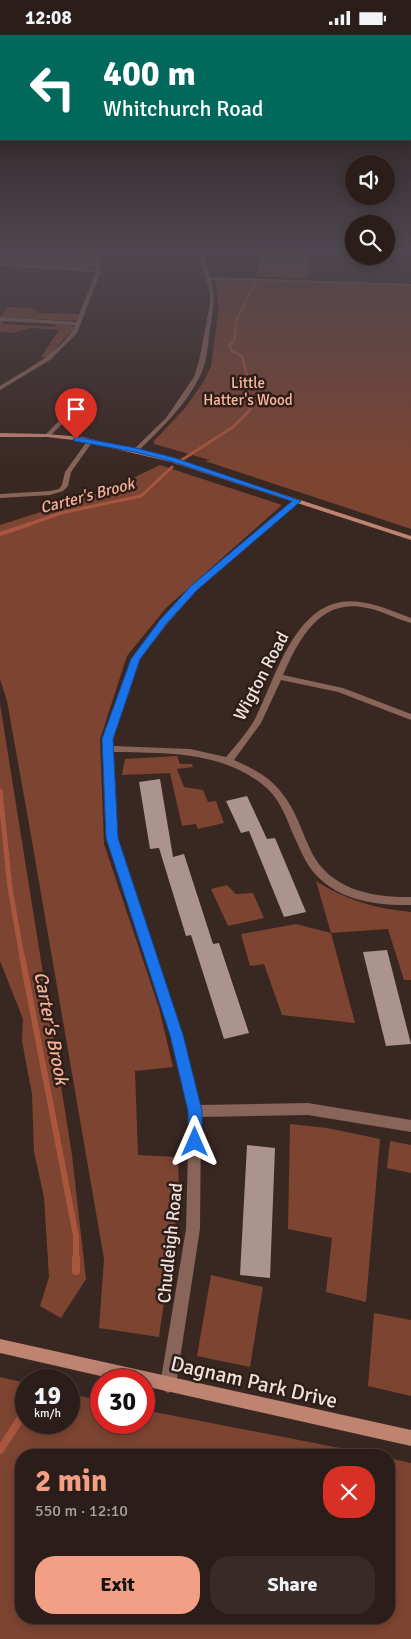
<!DOCTYPE html>
<meta charset="utf-8">
<style>
:root{--surface:#2b1d1a;--page:#372a27;--text:#f1f3f6;--muted:#a6a2a2;--line:#473b39;--accent:#f39f85}
body{margin:0;font-family:Signika,sans-serif;background:var(--page);color:var(--text);height:100vh;display:flex;flex-direction:column;font-size:19px;white-space:nowrap}
*{box-sizing:border-box;margin:0}
p{font-size:16px;color:var(--muted)}
.icon{flex:none;width:28px;height:28px;fill:none;stroke:currentColor;stroke-width:2;stroke-linecap:round;stroke-linejoin:round}
.map{position:relative;flex:1;overflow:hidden}
.drawer{position:absolute;left:15px;top:1414px;width:380px;height:175px;display:flex;flex-direction:column;background:var(--surface);border-radius:20px;box-shadow:0 2px 12px #0003,0 0 0 1px var(--line)}
.drawer>*{flex:none}
.hud{position:absolute;left:0px;top:0px;width:411px;height:105px;box-shadow:0 2px 12px #0003,0 0 0 1px var(--line);background:#00695c;color:#fff;overflow:hidden}
.buttons{position:absolute;left:345px;top:120px;display:grid;gap:10px}
.buttons a{display:grid;place-items:center;width:50px;height:50px;border-radius:50%;background:var(--surface);box-shadow:0 2px 12px #0003,0 0 0 1px var(--line);font-size:25px}
.speed{position:absolute;left:15px;top:1334px;display:flex;gap:10px;font-size:25px;font-weight:700;text-align:center}
.speed>*{display:grid;place-content:center;width:65px;height:65px;border-radius:50%;background:var(--surface);box-shadow:0 2px 12px #0003,0 0 0 1px var(--line);line-height:1}
.speed small{font-size:12px;font-weight:400}
.speed .limit{border:8px solid #d22;background:#fff;color:#111}
.pin{position:absolute;display:grid;place-items:center;width:42px;height:42px;color:#fff;margin:-51px -21px;border-radius:50% 50% 50% 0;rotate:-45deg;box-shadow:0 0 5px #0007}
.pin .icon{rotate:45deg}
.me{position:absolute;width:55px;margin:-28px;rotate:0deg;stroke-linejoin:round;filter:drop-shadow(0 0 4px #0008)}
.turn{display:flex;align-items:center;gap:18px;height:105px;padding:0 20px;font-size:22px}
.turn .icon{width:65px;height:65px;stroke-width:2.5}
.turn b{display:block;font-size:35px;line-height:42px}
.round{display:grid;place-items:center;flex:none;width:52px;height:52px;border-radius:20px;background:var(--page)}
.overview{display:flex;align-items:center;justify-content:space-between;height:85px;padding:0 20px}
h1{font-size:30px;font-weight:800;line-height:38px;color:var(--accent)}
.action{display:flex;gap:10px;margin-top:auto;padding:10px 20px}
.action a{flex:1;height:58px;border-radius:20px;background:var(--accent);color:#111;font-size:20px;font-weight:800;line-height:58px;text-align:center}
.action a+a{background:var(--page);color:var(--text)}
.status{display:flex;justify-content:space-between;align-items:center;height:35px;padding:0 25px;background:var(--surface);direction:ltr}
.status svg{height:14px;fill:currentColor}
.map>svg:first-child{display:block}
.green{fill:#7d4432}
.lines{fill:none;stroke-linecap:round;stroke-linejoin:round}
.stream-far5{stroke:#a8563d;stroke-width:2.5}
.stream-far4{stroke:#a8563d;stroke-width:3}
.stream-far3{stroke:#a8563d;stroke-width:4}
.stream-far2{stroke:#a8563d;stroke-width:5}
.stream-far1{stroke:#a8563d;stroke-width:6}
.stream{stroke:#a8563d;stroke-width:8}
.building{fill:#ab948d}
.street{fill:#896459;fill-rule:evenodd}
.secondary{fill:#be8371;fill-rule:evenodd}
.route{fill:#1a73e8;stroke:#114b97}
.labels{text-anchor:middle;stroke-width:5;stroke-linejoin:round;paint-order:stroke}
.far-park-label{font-size:15px;fill:#fdb7a2;stroke:#2f1e18}
.far-water-label{font-size:16px;font-style:italic;fill:#f6b19c;stroke:#2f1e18}
.street-label{font-size:18px;fill:#eee2de;stroke:#2f1e18}
.water-label{font-size:19px;font-style:italic;fill:#f6b19c;stroke:#2f1e18}
.near-street-label{font-size:21px;fill:#eee2de;stroke:#2f1e18}
</style>
<div class="status"><b>12:08</b><svg viewBox="0 0 49 12"><path d="M0 12V9h3v3zM5 12V6h3v6zM10 12V3h3v9zM15 12V0h3v12zM26 1h20v11H26zM47 4h2v5h-2z"/></svg></div>
<div class="map">
<svg width="411" height="1604" viewBox="0 0 411 1604">
<rect width="100%" height="100%" fill="#392722"/>
<!-- green -->
<g class="green">
<polygon points="259,215 354,215 354,221 309,220 308,243 263,242 257,241 261,222"/>
<polygon points="89,218 94,219 96,229 91,234 57,234 8,229 11,225"/>
<polygon points="215,245 411,251 411,494 205,426 210,425 154,409 154,406 185,373 204,346 211,331 219,273"/>
<polygon points="8,272 32,273 39,278 79,279 77,284 73,286 0,282"/>
<polygon points="0,286 4,286 2,289 54,292 57,289 72,290 74,293 48,322 41,322 59,295 31,293 11,298 0,297"/>
<polygon points="160,430 282,470 166,573 127,621 100,704 104,809 159,973 173,1032 135,1036 138,1120 178,1122 179,1162 159,1302 99,1293 104,1224 29,789 7,666 0,644 0,490 106,456"/>
<polygon points="0,669 72,1120 86,1244 61,1283 40,1271 49,1242 44,1162 34,1117 32,1059 22,1006 23,984 0,926"/>
<polygon points="177,721 180,729 192,729 193,732 177,734 184,752 203,755 208,767 216,766 224,788 198,794 196,789 182,791 170,738 122,740 125,724"/>
<path d="M 316,846 C 346,865 376,874 411,877 L 411,945 L 404,945 L 388,894 L 331,898 L 355,988 L 282,980 L 264,929 L 250,931 L 241,899 L 296,889 L 331,898 Z"/>
<polygon points="227,850 236,859 253,858 264,883 228,891 211,854"/>
<polygon points="290,1089 327,1093 380,1104 366,1267 326,1257 332,1203 288,1194"/>
<polygon points="390,1106 411,1110 411,1138 387,1133"/>
<polygon points="211,1240 263,1252 250,1332 197,1321"/>
<polygon points="374,1278 411,1285 411,1361 368,1351"/>
<polygon points="0,1342 26,1348 26,1388 69,1388 69,1358 101,1366 101,1388 144,1388 144,1375 376,1420 21,1420 21,1582 389,1582 389,1423 411,1428 411,1604 0,1604"/>
</g>
<g class="lines">
<!-- stream-far5 -->
<polyline class="stream-far5" points="246,337 242,321 232,316 229,310 234,306 237,284 255,248"/>
<!-- stream-far4 -->
<g class="stream-far4">
<polyline points="177,428 233,392 250,375 246,336"/>
<polyline points="27,490 61,478 141,461 172,432"/>
</g>
<!-- stream-far3 -->
<polyline class="stream-far3" points="0,499 30,489"/>
<!-- stream-far2 -->
<polyline class="stream-far2" points="0,756 10,853 22,922"/>
<!-- stream-far1 -->
<polyline class="stream-far1" points="22,921 76,1201 76,1225"/>
<!-- stream -->
<g class="stream">
<polyline points="76,1223 76,1236"/>
<polyline points="0,1415 26,1375"/>
</g>
</g>
<!-- building -->
<g class="building">
<polygon points="160,744 173,822 184,819 213,909 219,908 249,998 224,1004 191,900 186,901 159,813 150,814 139,747"/>
<polygon points="247,761 267,804 275,803 306,877 284,882 249,796 241,798 226,766"/>
<polygon points="387,915 411,1009 386,1011 363,917"/>
<polygon points="247,1110 275,1113 270,1243 240,1240"/>
</g>
<g class="lines">
<!-- street -->
<g class="street">
<path d="M 94,215 L 119,215 L 99,217 L 101,236 L 77,298 L 50,325 L 0,355 L 0,351 C 22,337 65,315 75,290 L 0,286 L 0,282 L 76,287 L 96,237 L 0,231 L 0,229 L 5,223 L 28,219 ZM 95,218 L 96,235 L 5,229 C 14,218 78,219 95,218 Z"/>
<path d="M 198,215 L 202,215 L 210,242 L 411,249 L 411,251 L 211,245 C 216,262 213,276 210,294 C 208,309 207,328 199,343 C 185,371 161,394 138,416 L 134,416 L 134,414 L 166,383 L 194,342 L 199,326 L 210,268 L 210,258 Z"/>
<polygon points="67,363 84,367 49,402 45,402 45,400 77,368 65,366 65,364"/>
<polygon points="88,405 93,406 71,437 68,451 63,456 50,460 0,463 0,459 50,456 59,454 62,450 65,437"/>
<path d="M 297,464 L 300,466 L 299,467 L 197,555 L 167,589 L 140,624 L 113,704 L 113,711 L 190,714 L 226,722 C 237,709 248,697 256,682 C 275,644 293,575 341,567 C 365,563 389,575 411,583 L 411,588 C 396,584 383,576 367,573 C 320,562 299,604 283,640 L 343,653 L 411,679 L 411,685 L 338,657 L 281,645 L 261,688 L 234,725 C 252,733 269,741 281,757 C 296,774 302,798 312,818 C 331,855 374,863 411,862 L 411,870 C 376,871 334,865 311,834 C 303,823 298,809 292,797 C 285,779 278,761 262,749 C 219,716 165,718 113,717 L 117,803 L 183,1000 L 200,1070 L 308,1068 L 411,1085 L 411,1097 L 308,1080 L 201,1082 L 200,1194 L 176,1350 L 173,1355 L 168,1358 L 163,1355 L 160,1350 L 186,1194 L 189,1076 L 171,1000 L 107,803 L 104,716 L 102,714 L 103,704 L 132,624 L 161,585 L 191,551 Z"/>
</g>
<!-- secondary -->
<g class="secondary">
<polygon points="0,398 47,399 82,402 174,424 411,501 411,505 171,427 82,406 47,402 0,402"/>
<polygon points="0,1304 411,1395 411,1411 144,1351 144,1345 118,1345 0,1318"/>
</g>
</g>
<!-- sky -->
<linearGradient id="sky" x2="0" y2="1"><stop stop-color="#1f1513"/><stop offset="0.49" stop-color="#4e474f"/><stop offset="1" stop-color="#4e474f" stop-opacity="0"/></linearGradient>
<rect width="411" height="439" fill="url(#sky)"/>
<!-- route -->
<polygon class="route" points="76,402 136,413 175,423 301,466 197,555 167,588 140,624 113,704 118,803 183,1000 202,1076 202,1107 200,1112 195,1114 190,1112 188,1107 188,1076 170,1000 106,803 102,704 131,624 160,585 191,551 292,466 170,426 135,417 74,406 73,404"/>
<g class="labels">
<!-- far-park labels -->
<g class="far-park-label">
<text x="248" y="353">Little<tspan x="248" dy="17">Hatter's Wood</tspan></text>
</g>
<!-- far-water labels -->
<g class="far-water-label">
<text transform="translate(87 460) rotate(-15)" y="6">Carter's Brook</text>
</g>
<!-- street labels -->
<g class="street-label">
<text transform="translate(261 641) rotate(-62)" y="6">Wigton Road</text>
<text transform="translate(170 1208) rotate(-84)" y="6">Chudleigh Road</text>
</g>
<!-- water labels -->
<g class="water-label">
<text transform="translate(52 993) rotate(79)" y="7">Carter's Brook</text>
</g>
<!-- near-street labels -->
<g class="near-street-label">
<text transform="translate(254 1347) rotate(13)" y="7">Dagnam Park Drive</text>
</g>
</g>
</svg>
<div class="buttons">
<a><svg class="icon" aria-label="sound" viewBox="0 0 24 24"><path d="M4 9h4l5-4v14l-5-4H4zM17 9q2 3 0 6"/></svg></a>
<a><svg class="icon" aria-label="search" viewBox="0 0 24 24"><circle cx="10" cy="10" r="6"/><path d="M15 15l6 6"/></svg></a>
</div>
<div class="speed"><div>19<small>km/h</small></div><div class="limit">30</div></div>
<div class="pin" style="left:76px;top:404px;background:#d93025"><svg class="icon" aria-label="arrive" viewBox="0 0 24 24"><path d="M6 21V4h12l-3 4 3 4H6"/></svg></div>
<svg class="me" style="left:195px;top:1107px" viewBox="-20 -20 40 40"><path d="M0-17L14 15 0 8-14 15z" fill="#1a73e8" stroke="#fff" stroke-width="4"/></svg>
<div class="hud">
<div class="turn"><svg class="icon" aria-label="left" viewBox="0 0 24 24"><path d="M17 20v-9H6M10 6l-5 5 5 5"/></svg><div><b>400 m</b>Whitchurch Road</div></div>
</div>
<section class="drawer">
<div class="overview"><div><h1>2 min</h1><p>550 m · 12:10</p></div><a class="round" style="background:#d93025;color:#fff"><svg class="icon" aria-label="close" viewBox="0 0 24 24"><path d="M6 6l12 12M18 6L6 18"/></svg></a></div>
<div class="action"><a>Exit</a><a>Share</a></div>
</section>
</div>
